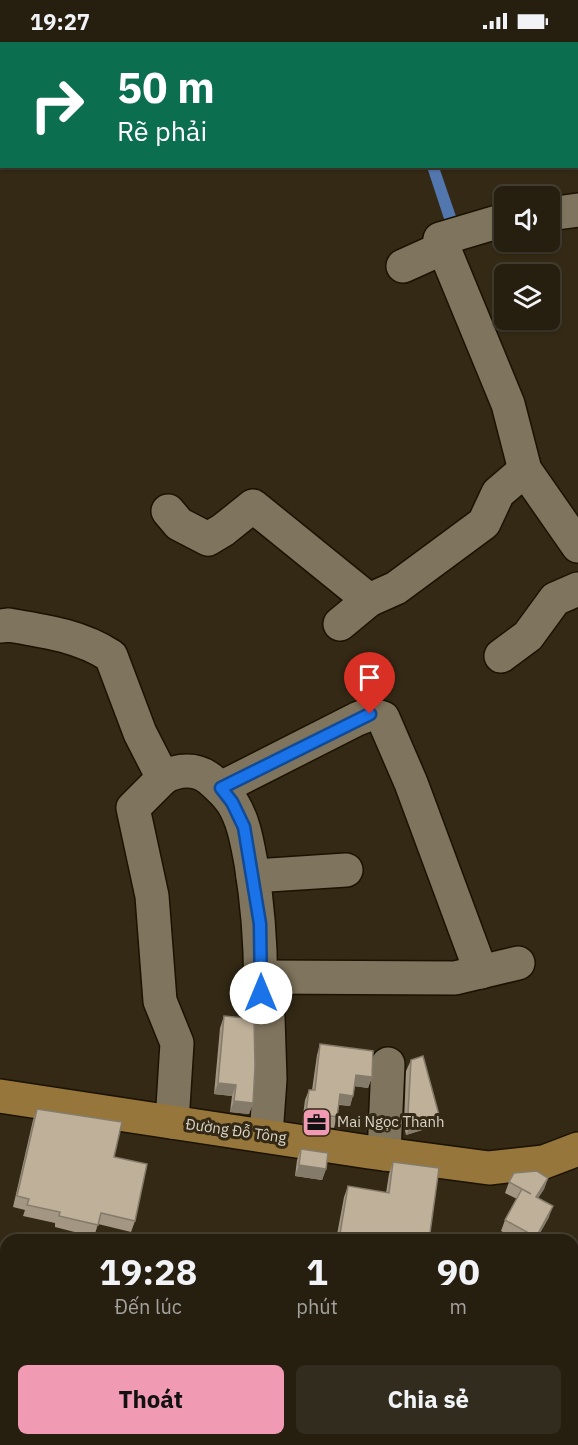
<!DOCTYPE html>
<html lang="vi">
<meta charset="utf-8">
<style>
:root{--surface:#261f10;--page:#322c1e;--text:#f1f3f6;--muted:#a4a29f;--line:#423d30;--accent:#f19ab3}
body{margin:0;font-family:"IBM Plex Sans",sans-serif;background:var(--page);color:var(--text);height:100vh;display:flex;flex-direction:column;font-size:22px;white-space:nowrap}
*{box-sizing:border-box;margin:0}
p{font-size:20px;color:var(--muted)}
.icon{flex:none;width:33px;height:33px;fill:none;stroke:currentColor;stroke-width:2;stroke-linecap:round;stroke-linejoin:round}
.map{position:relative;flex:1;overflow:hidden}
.side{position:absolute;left:0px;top:1192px;width:579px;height:212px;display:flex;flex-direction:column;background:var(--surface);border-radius:18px 18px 0 0;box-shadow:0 2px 4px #0004,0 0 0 2px var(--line)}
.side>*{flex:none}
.hud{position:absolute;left:0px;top:0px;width:579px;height:126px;box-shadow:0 2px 4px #0004,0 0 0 2px var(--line);background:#0b6e4f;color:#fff;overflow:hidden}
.tools{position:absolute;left:494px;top:144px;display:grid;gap:12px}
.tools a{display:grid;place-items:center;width:66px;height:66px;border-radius:9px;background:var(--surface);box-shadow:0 2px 4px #0004,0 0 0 2px var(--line);font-size:30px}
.pin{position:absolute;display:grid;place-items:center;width:51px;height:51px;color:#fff;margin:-62px -26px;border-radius:50% 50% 50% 0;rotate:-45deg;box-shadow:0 0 6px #0007}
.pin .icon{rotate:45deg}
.me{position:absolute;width:66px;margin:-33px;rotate:0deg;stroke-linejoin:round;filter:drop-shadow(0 0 4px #0008)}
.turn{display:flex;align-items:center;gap:21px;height:126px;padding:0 18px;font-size:27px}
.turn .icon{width:78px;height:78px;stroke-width:2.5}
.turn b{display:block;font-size:42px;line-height:51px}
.eta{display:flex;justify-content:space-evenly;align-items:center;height:102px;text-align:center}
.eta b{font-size:36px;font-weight:700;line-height:42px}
.primary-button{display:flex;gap:12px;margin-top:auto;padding:12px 18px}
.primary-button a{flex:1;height:69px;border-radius:9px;background:var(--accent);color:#111;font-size:24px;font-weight:700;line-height:69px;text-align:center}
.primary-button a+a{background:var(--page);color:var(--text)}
.status{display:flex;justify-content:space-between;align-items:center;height:42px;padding:0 30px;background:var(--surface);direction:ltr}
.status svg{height:16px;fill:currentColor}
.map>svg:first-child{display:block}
.water{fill:#5277af}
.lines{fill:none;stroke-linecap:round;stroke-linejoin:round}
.minor-casing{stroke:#1b1201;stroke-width:36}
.major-casing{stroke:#1b1201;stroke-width:36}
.minor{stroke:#7f745d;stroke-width:33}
.major{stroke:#96763a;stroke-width:33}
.wall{fill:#a39784}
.shaded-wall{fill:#857b6b}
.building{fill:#beb099;stroke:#857b6b;stroke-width:1.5}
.route-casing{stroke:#114b97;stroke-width:15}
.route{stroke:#1a73e8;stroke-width:10}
.labels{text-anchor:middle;stroke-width:6;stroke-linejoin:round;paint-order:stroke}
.poi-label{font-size:15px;fill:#dbd5c8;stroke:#332915;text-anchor:start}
.street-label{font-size:15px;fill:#dbd5c8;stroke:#332915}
</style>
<div class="status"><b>19:27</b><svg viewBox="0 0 49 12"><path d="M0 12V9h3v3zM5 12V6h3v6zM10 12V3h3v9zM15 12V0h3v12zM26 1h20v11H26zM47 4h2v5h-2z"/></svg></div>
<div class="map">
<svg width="578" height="1403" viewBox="0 0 578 1403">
<rect width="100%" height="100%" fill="#332915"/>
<!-- water -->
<g class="water">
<polygon points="427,125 439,125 459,183 447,186"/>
<polygon points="0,1213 6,1214 6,1255 0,1254"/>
<polygon points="350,1398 529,1398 540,1403 360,1403"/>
</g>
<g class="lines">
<defs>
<g id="minor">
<polyline points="549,172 578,168"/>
<polyline points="504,178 440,197 508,362 525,428 578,504"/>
<polyline points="403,224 443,206"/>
<polyline points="168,469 179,482 208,497 223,488 253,464 369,558"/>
<polyline points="340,582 369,558 396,546 484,481 498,451 525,428"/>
<path d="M 0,584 L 9,583 C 45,589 80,594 111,614 L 140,691 L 163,736 C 178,727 196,726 210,737 C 218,744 226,751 232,760 C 244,779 247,800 251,821 C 259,870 262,918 260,967 L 268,976 L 270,1037 L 266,1093"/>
<polyline points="501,614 528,594 555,557 578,547"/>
<polyline points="163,736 133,766 152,854 160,959 177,1001 172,1080"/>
<polyline points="221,746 357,677 370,672 383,676 411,741 481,930"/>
<polyline points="253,834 346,828"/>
<polyline points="261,935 455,936 518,921"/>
<polyline points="384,1112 388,1022"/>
<polyline points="557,1398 567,1403"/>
</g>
<polyline id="major" points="0,1054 369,1110 489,1126 544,1120 578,1107"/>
</defs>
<!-- minor casing -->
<use href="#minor" class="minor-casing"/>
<!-- major casing -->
<use href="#major" class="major-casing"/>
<!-- minor -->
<use href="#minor" class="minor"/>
<!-- major -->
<use href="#major" class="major"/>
</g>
<!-- wall -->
<g class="wall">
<polygon points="224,974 253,1061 249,1072 230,1070 232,1054 214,1052 220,986"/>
<polygon points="320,1002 372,1035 368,1046 355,1044 350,1064 339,1063 337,1075 334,1086 302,1081 305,1058 309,1048 312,1048 317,1013"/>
<polygon points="411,1018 435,1084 406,1093 404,1083 406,1029"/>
<polygon points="37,1067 114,1115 135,1179 131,1190 98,1182 94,1195 55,1185 55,1181 23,1174 25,1168 13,1165 33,1078"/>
<polygon points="301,1107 326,1127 322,1138 295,1134 297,1118"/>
<polygon points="393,1120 429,1198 336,1198 344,1155 348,1144 386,1151 389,1132"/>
<polygon points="548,1136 544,1147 538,1156 549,1175 536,1198 518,1198 501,1189 505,1178 517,1157 505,1151 509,1140"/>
<polygon points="573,1265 578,1268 578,1314 573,1311"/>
<polygon points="578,1377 578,1388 575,1386"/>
</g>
<!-- shaded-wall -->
<g class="shaded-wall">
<polygon points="356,1033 372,1035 368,1046 352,1044"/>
<polygon points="218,1041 236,1043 232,1054 214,1052"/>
<polygon points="340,1052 353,1054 350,1064 337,1062"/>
<polygon points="234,1059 253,1061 249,1072 230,1070"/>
<polygon points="439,1073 435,1084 406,1093 411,1082"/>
<polygon points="299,1123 326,1127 322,1138 295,1134"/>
<polygon points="548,1136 544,1147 532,1166 536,1155"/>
<polygon points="553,1164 549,1175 536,1198 535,1198"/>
</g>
<!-- building -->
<g class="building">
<polygon points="224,974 254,977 255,1025 253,1061 234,1059 236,1043 218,1041"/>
<polygon points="320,1002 373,1009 372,1035 356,1033 353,1054 340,1052 337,1075 306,1070 309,1048 315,1048"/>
<polygon points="423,1014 439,1073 411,1082 408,1072 411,1018"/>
<polygon points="37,1067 122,1080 114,1115 147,1122 135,1179 101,1171 98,1183 59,1174 60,1170 27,1163 29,1157 17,1154"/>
<polygon points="301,1107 328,1111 326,1127 299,1123"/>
<polygon points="393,1120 439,1126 429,1198 339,1198 348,1144 389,1151"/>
<polygon points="537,1129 548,1136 536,1155 553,1164 536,1195 505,1178 522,1147 531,1152 509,1140 514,1131"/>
<polygon points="573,1265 578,1268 578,1301 573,1298"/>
</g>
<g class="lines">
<defs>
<polyline id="route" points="261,951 260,882 244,785 232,760 221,746 370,672"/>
</defs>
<!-- route casing -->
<use href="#route" class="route-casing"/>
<!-- route -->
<use href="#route" class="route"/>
</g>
<!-- icons -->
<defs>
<symbol id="office-square" viewBox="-11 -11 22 22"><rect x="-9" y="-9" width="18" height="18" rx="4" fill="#f19ab3" stroke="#332915"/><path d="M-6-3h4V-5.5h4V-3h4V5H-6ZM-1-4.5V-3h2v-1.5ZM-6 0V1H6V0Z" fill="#111"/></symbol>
</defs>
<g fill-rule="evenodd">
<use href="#office-square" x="300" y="1064" width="33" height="33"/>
</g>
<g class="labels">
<!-- poi labels -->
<g class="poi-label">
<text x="337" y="1085">Mai Ngọc Thanh</text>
</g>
<!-- street labels -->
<g class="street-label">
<text transform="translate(236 1089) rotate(8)" y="5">Đường Đỗ Tông</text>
</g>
</g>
</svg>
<div class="tools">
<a><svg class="icon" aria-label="sound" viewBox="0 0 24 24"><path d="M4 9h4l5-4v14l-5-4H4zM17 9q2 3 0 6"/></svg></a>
<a><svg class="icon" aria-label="layers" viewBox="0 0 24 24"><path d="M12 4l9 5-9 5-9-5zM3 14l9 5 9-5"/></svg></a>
</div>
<div class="pin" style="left:370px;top:672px;background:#d93025"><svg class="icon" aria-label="arrive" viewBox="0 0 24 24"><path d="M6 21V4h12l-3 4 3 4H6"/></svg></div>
<svg class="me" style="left:261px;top:951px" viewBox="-20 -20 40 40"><circle r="19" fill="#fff"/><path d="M0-13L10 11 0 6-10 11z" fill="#1a73e8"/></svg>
<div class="hud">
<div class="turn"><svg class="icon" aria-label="right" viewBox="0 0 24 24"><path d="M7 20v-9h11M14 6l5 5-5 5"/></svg><div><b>50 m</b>Rẽ phải</div></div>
</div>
<section class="side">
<div class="eta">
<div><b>19:28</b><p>Đến lúc</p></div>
<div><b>1</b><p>phút</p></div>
<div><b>90</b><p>m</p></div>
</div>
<div class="primary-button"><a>Thoát</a><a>Chia sẻ</a></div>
</section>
</div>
